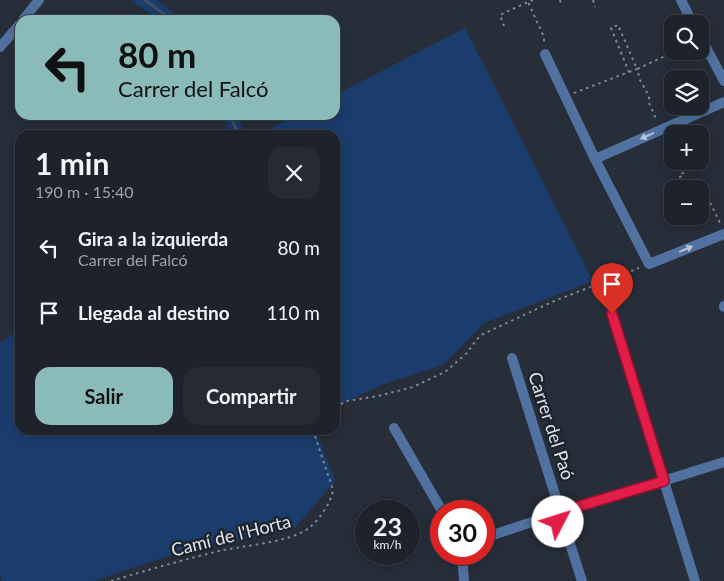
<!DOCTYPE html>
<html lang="es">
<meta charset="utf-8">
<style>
:root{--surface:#1d222b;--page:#252a33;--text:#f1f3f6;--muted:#a0a4a9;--line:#3b3f47;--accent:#8bbbb9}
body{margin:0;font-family:Lato,sans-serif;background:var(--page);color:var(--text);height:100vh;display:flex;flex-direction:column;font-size:19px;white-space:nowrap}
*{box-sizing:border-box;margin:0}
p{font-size:16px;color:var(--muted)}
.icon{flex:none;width:28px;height:28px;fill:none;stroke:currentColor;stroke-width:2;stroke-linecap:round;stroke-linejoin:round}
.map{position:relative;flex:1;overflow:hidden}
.sheet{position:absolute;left:15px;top:130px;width:325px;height:305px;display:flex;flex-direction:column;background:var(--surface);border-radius:15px;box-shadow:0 2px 12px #0003,0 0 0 1px var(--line)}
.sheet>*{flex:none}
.guide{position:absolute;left:15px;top:15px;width:325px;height:105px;border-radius:15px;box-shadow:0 2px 12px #0003,0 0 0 1px var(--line);background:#8bbbb9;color:#111;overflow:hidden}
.fabs{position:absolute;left:664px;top:15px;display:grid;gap:10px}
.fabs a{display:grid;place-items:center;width:45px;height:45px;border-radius:10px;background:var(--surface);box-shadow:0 2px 12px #0003,0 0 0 1px var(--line);font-size:25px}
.speed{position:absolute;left:355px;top:500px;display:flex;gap:10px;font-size:25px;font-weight:700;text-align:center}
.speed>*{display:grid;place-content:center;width:65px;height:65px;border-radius:50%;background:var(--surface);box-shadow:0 2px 12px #0003,0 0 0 1px var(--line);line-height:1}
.speed small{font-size:12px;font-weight:400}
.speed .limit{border:8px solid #d22;background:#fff;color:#111}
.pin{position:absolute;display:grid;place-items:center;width:42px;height:42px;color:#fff;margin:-51px -21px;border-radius:50% 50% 50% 0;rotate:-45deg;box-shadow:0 0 5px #0007}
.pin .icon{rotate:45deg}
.me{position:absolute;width:55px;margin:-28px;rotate:50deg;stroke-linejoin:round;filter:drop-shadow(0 0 4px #0008)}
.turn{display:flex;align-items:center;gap:18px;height:105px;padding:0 20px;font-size:22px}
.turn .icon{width:65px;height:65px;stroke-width:2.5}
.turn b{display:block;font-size:35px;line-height:42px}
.round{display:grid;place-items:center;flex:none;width:52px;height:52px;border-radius:15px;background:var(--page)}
.summary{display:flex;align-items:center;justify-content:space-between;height:85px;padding:0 20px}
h1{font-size:30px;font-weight:700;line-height:38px}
.button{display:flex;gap:10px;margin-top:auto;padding:10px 20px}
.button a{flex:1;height:58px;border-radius:15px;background:var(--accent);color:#111;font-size:20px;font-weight:700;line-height:58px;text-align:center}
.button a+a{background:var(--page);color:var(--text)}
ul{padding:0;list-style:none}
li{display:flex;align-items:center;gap:15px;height:65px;padding:0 20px}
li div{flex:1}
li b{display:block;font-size:19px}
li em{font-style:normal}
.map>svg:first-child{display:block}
.green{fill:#1b3d6d}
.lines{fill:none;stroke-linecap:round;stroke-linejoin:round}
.stream{stroke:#434f6a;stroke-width:3}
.path{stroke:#828891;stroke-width:2;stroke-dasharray:2.5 4;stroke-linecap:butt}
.minor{stroke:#5172a1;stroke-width:10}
.tertiary{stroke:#5172a1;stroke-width:10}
.oneway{fill:#b5c2d6}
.route-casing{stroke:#92132f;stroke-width:12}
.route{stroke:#e11d48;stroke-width:9}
.labels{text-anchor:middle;stroke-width:5;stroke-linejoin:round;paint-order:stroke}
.street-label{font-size:18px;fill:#e0e5ec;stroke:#1d242e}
</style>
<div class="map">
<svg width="724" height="581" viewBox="0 0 724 581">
<rect width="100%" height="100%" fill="#272e39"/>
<!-- green -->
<g class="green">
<polygon points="131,0 157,0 183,20 159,20"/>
<polygon points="465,28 593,281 484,323 443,365 381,385 335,407 335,135 258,135 296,115 335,115 335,95"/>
<polygon points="222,115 237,115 245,135 233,135"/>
<polygon points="20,329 20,430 315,430 335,481 293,530 184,551 94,581 2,581 0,575 0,343"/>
</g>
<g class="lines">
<!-- stream -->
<g class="stream">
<polyline points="145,0 172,20"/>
<polyline points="230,115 239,135"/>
</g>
<!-- path -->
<g class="path">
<polyline points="533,0 528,2 544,37 544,44"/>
<polyline points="560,0 561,3"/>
<polyline points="593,0 595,7"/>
<polyline points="112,20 123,13"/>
<polyline points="504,26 500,15 528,2"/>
<polyline points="629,72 637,69 640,80 649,96 649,103 657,121"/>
<polyline points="574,93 629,72 611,28 618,25 637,69 676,51"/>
<polyline points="664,139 672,157"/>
<polyline points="675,161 684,175 680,177 687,189"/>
<polyline points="700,189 703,188 721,225"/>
<polyline points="335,407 347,401 378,396 413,387 445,372 467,353 477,339 483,334 552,302 639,268"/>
<path d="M 111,581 C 147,570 183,560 219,551 C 242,546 291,542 309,528 C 319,520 331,503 333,490 L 313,430"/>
</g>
<!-- minor -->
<g class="minor">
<polyline points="545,54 595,159"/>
<polyline points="724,102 595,159 649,264 724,234"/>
<polyline points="724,306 724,307"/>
<polyline points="612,314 695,581"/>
<polyline points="512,358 558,504"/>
<polyline points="394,428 442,511"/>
<path d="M 565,503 L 573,509 L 570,519 L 563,522 L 552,521 L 547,517 C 550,507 555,504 565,503 Z"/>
<polyline points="573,509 724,462"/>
<polyline points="563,522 582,581"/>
<polyline points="484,538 547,517"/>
<polyline points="462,554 464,581"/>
</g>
<!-- tertiary -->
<g class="tertiary">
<polyline points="681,0 693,24"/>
<polyline points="23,20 39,0"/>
<polyline points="700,36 724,81"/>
<polyline points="0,47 20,24"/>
</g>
</g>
<!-- one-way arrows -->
<defs><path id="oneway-solid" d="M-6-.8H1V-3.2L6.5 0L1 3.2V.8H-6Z" transform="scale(1.25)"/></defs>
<g class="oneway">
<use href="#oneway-solid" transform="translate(647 136) rotate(156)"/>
<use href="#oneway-solid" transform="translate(686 249) rotate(-22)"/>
</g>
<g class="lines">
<defs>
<polyline id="route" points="558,522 570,519 573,508 664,481 612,314"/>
</defs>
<!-- route casing -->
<use href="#route" class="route-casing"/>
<!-- route -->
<use href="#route" class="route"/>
</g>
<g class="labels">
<!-- street labels -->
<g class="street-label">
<text transform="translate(551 426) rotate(72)" y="6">Carrer del Paó</text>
<text transform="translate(231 536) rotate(-14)" y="6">Camí de l'Horta</text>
</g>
</g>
</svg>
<div class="fabs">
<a><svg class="icon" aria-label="search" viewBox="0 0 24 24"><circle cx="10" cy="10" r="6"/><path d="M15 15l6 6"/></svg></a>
<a><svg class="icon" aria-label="layers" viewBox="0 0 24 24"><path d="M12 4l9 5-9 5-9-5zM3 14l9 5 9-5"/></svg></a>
<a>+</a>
<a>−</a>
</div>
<div class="speed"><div>23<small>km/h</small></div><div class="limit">30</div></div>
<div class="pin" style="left:612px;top:314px;background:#d93025"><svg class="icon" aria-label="arrive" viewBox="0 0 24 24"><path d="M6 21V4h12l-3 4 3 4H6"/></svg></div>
<svg class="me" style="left:558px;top:522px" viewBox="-20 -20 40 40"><circle r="19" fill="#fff"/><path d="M0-13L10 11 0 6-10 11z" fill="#e11d48"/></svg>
<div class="guide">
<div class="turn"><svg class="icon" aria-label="left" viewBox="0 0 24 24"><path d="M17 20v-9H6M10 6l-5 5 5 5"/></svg><div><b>80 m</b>Carrer del Falcó</div></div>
</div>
<section class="sheet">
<div class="summary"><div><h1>1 min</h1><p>190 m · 15:40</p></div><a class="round"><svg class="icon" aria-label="close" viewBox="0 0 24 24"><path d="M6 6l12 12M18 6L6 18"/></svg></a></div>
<ul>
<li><svg class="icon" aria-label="left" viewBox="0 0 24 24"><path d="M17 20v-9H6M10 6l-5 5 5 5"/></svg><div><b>Gira a la izquierda</b><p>Carrer del Falcó</p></div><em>80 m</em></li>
<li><svg class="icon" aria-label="arrive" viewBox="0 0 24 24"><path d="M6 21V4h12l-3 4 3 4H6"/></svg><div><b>Llegada al destino</b></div><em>110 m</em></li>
</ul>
<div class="button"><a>Salir</a><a>Compartir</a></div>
</section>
</div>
